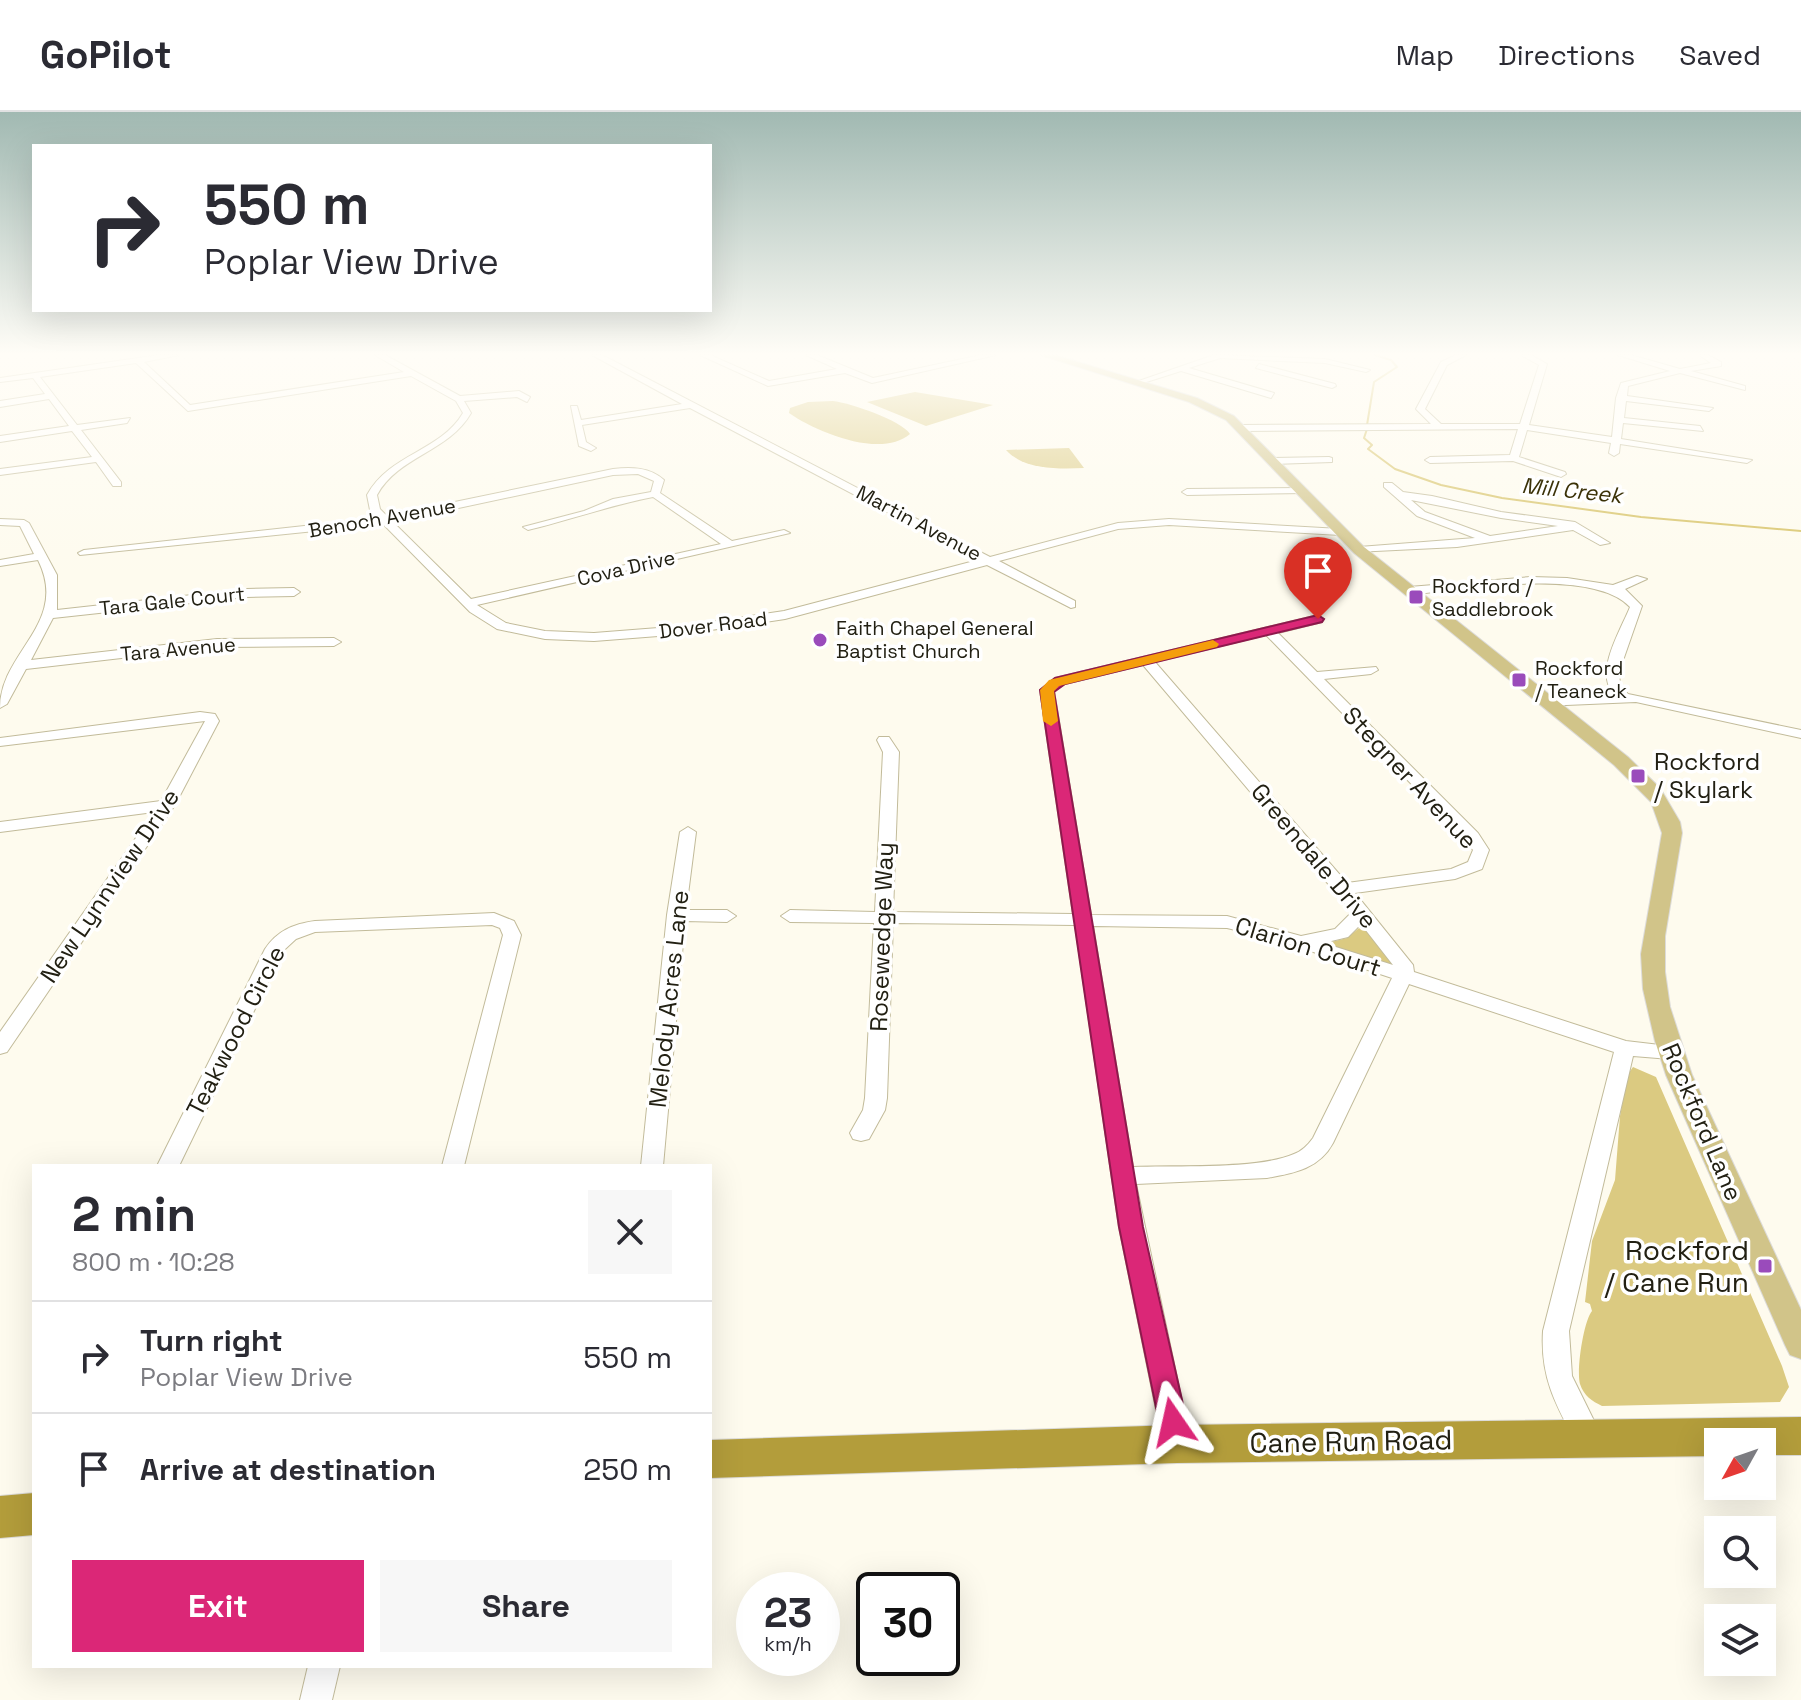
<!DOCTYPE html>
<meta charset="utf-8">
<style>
:root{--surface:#fff;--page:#f7f7f7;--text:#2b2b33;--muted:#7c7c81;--line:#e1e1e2;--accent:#db2777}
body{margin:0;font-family:"Space Grotesk",sans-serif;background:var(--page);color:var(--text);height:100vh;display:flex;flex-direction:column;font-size:30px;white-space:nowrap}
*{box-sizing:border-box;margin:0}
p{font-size:26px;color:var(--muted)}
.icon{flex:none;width:44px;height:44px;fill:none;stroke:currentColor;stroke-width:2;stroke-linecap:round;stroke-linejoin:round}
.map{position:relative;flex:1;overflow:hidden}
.panel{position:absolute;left:32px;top:1052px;width:680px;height:504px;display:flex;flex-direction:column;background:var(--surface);border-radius:0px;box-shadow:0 8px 32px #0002}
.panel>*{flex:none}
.banner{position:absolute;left:32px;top:32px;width:680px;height:168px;border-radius:0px;box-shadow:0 8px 32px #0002;background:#fff;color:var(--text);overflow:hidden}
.needle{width:52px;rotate:230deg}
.tools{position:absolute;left:1704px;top:1316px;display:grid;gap:16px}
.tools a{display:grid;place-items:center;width:72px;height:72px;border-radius:0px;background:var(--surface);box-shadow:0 8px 32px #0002;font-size:40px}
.speed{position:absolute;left:736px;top:1460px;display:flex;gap:16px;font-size:40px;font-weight:700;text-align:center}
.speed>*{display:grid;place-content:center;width:104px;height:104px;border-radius:50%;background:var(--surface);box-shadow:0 8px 32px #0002;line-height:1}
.speed small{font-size:20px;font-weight:400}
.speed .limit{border:4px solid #111;border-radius:12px;background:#fff;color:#111}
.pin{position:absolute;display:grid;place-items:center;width:68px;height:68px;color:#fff;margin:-82px -34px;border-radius:50% 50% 50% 0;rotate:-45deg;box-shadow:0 0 8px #0007}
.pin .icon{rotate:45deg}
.me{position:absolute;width:88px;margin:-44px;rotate:349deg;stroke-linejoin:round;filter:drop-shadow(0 0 6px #0008)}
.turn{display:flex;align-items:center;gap:28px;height:168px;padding:0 40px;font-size:36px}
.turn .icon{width:104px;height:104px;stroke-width:2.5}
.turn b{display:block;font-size:56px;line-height:68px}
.round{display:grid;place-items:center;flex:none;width:84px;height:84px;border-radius:0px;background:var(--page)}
.summary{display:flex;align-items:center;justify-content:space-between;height:136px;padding:0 40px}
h1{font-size:48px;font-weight:800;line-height:60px}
.primary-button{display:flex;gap:16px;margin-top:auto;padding:16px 40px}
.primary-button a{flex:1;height:92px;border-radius:0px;background:var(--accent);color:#fff;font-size:32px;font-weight:800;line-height:92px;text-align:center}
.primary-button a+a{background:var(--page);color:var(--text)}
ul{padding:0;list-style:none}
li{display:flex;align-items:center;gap:24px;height:112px;padding:0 40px;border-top:2px solid var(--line)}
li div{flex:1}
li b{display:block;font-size:30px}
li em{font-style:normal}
header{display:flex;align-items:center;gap:48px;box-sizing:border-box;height:112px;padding:0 40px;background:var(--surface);border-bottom:2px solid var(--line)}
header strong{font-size:38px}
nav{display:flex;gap:44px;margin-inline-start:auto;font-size:28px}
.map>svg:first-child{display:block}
.green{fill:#dbca81}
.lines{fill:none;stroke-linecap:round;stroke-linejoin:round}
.stream{stroke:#d6c162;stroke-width:2}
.minor-casing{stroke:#c2bb9a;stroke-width:2}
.major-casing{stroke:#dcdbd9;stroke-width:2}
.highway-casing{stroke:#dcdbd9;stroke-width:2}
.minor{fill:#fff;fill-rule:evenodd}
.major{fill:#d1c489;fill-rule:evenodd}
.highway{fill:#b39d3b;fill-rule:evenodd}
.route{fill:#db2777;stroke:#8e194d;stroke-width:2}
.slow{fill:#f59e0b}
.poi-dot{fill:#9a4bbb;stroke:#fff;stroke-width:3}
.labels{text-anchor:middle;stroke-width:7;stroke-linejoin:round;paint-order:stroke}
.far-street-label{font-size:20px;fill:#222013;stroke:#fff}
.far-poi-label{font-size:20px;fill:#222013;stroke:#fff;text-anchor:start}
.far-water-label{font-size:22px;font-style:italic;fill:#3b3208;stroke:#fff}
.poi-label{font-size:24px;fill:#222013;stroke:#fff;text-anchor:start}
.street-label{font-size:24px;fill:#222013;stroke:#fff}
.near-poi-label{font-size:28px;fill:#222013;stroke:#fff;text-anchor:end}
.near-street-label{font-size:28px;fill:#222013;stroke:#fff}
</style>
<header>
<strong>GoPilot</strong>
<nav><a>Map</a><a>Directions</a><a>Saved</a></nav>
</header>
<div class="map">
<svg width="1801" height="1588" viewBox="0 0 1801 1588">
<rect width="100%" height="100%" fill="#fefbee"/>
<!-- green -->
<g class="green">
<polygon points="915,280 993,293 926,314 867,290"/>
<path d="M 833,289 C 850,291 901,308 910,322 C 881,347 816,320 789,301 L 790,296 L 808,290 Z"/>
<path d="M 1069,336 L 1084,356 C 1059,357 1024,358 1006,338 Z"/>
<polygon points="1364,812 1395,855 1323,832 1347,826"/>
<path d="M 1633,955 L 1656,965 L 1782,1254 L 1789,1275 L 1780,1290 L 1602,1294 C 1592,1289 1584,1284 1580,1272 C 1576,1258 1584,1208 1592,1199 L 1590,1192 L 1585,1190 L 1592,1129 L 1615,1068 L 1620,1004 L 1628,962 Z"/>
</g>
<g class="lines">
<!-- stream -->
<g class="stream">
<polyline points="1367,313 1374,270 1397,255 1391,248 1375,243"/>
<polyline points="1367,317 1364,326 1372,333 1368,337 1395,357 1441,373 1502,386 1641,405 1801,419"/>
</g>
<defs>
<g id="minor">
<path d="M 159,243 L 179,243 L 144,250 L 190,293 L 404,260 L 375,243 L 385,243 L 460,284 L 519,279 L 530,285 L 527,290 L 517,285 L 464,289 L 471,301 C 449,340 398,344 377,383 L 380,397 L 387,404 L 613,357 C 631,355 650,355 664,368 L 660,381 L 732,429 L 784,418 L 790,421 L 477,493 L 506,511 L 545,519 L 594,521 L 684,514 L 784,499 L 978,448 L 690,296 L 582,313 L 586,330 L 596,336 L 591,339 L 579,334 L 571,294 L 577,294 L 581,308 L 682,292 L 592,243 L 602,243 L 990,445 L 1118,411 L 1169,407 L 1340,417 L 1346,420 L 1340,423 L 1169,413 L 1118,417 L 999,449 L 1075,489 L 1075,495 L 1071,496 L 987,453 L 785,507 L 684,522 L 594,529 L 545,527 L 497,517 L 470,500 L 383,412 L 80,443 L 78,441 L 84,438 L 377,406 L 370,398 L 367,383 C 390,341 440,340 463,301 L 456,289 L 411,264 L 188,299 L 136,251 L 40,265 L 77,313 L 130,306 L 127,311 L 81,318 L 121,370 L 121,374 L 113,374 L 96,350 L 0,363 L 0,357 L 92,345 L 72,319 L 0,330 L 0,324 L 69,314 L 49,287 L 0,295 L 0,289 L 45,282 L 33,266 L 0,270 L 0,266 ZM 638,362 L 654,369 L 651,380 L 613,387 L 584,399 L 523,415 L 528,418 C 570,408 611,393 653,385 L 721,432 L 471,487 L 393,410 L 613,363 Z"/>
<polygon points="700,243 710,243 769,269 837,257 806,243 817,243 873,266 981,243 996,243 872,271 845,261 768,274"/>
<polygon points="1214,243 1325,247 1370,258 1366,260 1325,251 1220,246 1189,256 1274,281 1271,286 1181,259 1137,273 1133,271"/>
<polygon points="1456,243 1466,243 1447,253 1425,297 1441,312 1520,312 1539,253 1521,243 1531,243 1547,252 1529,313 1612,325 1616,286 1621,271 1670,259 1618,243 1631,243 1680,257 1711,251 1699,243 1708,243 1721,250 1721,254 1691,259 1745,274 1745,278 1680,261 1628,274 1627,284 1713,296 1709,299 1626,289 1624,306 1700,314 1703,319 1623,311 1621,327 1752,348 1747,351 1620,332 1619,341 1614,344 1609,341 1611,331 1527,318 1519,345 1565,360 1566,362 1561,365 1513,349 1430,351 1425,348 1430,345 1510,343 1518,317 1241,319 1236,316 1241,313 1431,312 1416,297 1441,250"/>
<polygon points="1259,252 1335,272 1336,274 1332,276 1256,256"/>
<polygon points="1329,345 1332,346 1332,350 1273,352 1268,349 1273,346"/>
<path d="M 1384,371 L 1392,371 L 1403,380 L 1432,384 L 1501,400 L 1575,410 L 1610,431 L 1600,433 L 1573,418 L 1457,435 L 1355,440 L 1353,438 L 1359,435 L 1475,426 L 1417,404 L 1384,375 ZM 1411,388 L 1501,406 L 1558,414 L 1490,424 L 1425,400 Z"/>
<polygon points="1302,376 1306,377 1306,381 1187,383 1182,380 1187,377"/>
<path d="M 0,407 L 24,408 L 29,411 L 57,463 L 57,498 L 246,477 L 294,476 L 300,480 L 294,484 L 246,485 L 53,506 L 31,548 L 217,527 L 334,526 L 341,530 L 334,534 L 217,535 L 26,557 L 7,592 L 0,596 C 0,539 70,512 38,448 L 0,454 L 0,448 L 34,442 L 20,414 L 0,413 Z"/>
<path d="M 1637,464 L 1647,467 L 1625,477 L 1642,494 L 1619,560 L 1620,572 L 1628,582 L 1801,618 L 1801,626 L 1636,590 L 1543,594 L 1541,591 L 1548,587 L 1614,583 C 1594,560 1620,520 1630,495 C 1592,455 1462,477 1409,483 L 1403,479 L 1409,475 L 1531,465 L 1567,466 L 1613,473 Z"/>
<path d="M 1318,503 L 1324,507 L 1322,510 L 1278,521 L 1317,560 L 1376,555 L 1378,558 L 1371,562 L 1324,567 L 1478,721 L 1489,738 L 1482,757 L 1455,767 L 1355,781 L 1413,853 L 1414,860 L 1626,929 L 1677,935 L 1680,940 L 1677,945 L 1670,947 L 1633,944 L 1569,1219 L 1572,1264 L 1603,1327 L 1599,1336 L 1589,1340 L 1579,1336 C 1557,1295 1540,1267 1543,1219 L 1614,940 L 1409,872 L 1333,1031 C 1319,1057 1294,1061 1267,1066 L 1136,1072 L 1191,1332 L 1187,1341 L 1177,1345 L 1167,1341 L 1163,1332 L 1119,1115 L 1075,813 L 893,811 L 887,986 L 885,998 L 869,1027 L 861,1029 L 853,1027 L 850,1021 L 863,998 L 865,986 L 874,811 L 790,810 L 781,804 L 790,798 L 875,800 L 883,640 L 877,628 L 879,625 L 889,625 L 899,640 L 893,800 L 1073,802 L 1040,578 L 1055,566 ZM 1266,523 L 1466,728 L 1473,738 L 1468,750 L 1451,757 L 1347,771 L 1155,550 ZM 1143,553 L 1352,800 L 1335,817 L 1301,824 L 1227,804 L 1091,803 L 1054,579 L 1065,572 ZM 1361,812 L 1393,853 L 1323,831 L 1348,825 ZM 1093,814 L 1227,816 L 1277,828 L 1392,866 L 1313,1026 C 1308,1033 1302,1039 1294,1042 C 1257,1058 1175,1053 1133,1055 Z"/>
<polygon points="200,600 215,602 219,609 175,693 7,940 0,942 0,920 154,700 0,720 0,710 161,689 205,609 0,634 0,626"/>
<polygon points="688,715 696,720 686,798 727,798 736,804 727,810 685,809 663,1054 641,1054 667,803 680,720"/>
<path d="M 494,801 L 514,809 L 521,823 L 464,1054 L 442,1054 L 503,823 L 500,816 L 492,813 L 315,820 L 296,827 L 283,839 L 179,1054 L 157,1054 L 265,837 C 277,819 293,812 315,809 Z"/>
<polygon points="308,1554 340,1554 332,1588 300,1588"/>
</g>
<polygon id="major" points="1040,243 1055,243 1197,286 1234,304 1364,435 1628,645 1660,676 1680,710 1682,721 1665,824 1665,860 1670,895 1692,963 1801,1198 1801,1247 1790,1243 1785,1233 1666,963 1655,929 1643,877 1641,842 1662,721 1651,690 1614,653 1354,441 1226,308 1189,290"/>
<g id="highway">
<polygon points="1801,1305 1801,1343 1762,1343 1762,1330 1718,1330 1718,1344 1177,1351 710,1366 710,1328 1177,1313"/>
<polygon points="34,1381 34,1423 0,1426 0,1384"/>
</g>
</defs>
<!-- minor casing -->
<use href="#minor" class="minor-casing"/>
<!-- major casing -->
<use href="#major" class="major-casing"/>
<!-- highway casing -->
<use href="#highway" class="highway-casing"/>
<!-- minor -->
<use href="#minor" class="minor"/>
<!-- major -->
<use href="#major" class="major"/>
<!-- highway -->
<use href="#highway" class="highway"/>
</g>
<!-- sky -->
<linearGradient id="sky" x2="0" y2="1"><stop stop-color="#a1b9b2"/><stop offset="0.52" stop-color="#fffdf7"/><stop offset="1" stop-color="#fffdf7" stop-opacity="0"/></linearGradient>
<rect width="1801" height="465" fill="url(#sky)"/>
<!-- route -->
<polygon class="route" points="1318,503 1324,507 1322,510 1065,572 1054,580 1143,1115 1187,1310 1183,1320 1173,1323 1163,1320 1159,1310 1119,1115 1040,578 1055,566"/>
<!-- slow -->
<polygon class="slow" points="1213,528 1219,532 1217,535 1059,574 1054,579 1058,609 1051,614 1043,609 1040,578 1049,568"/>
<!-- markers -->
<g class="poi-dot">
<rect x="1408" y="477" width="16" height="16" rx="4"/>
<circle cx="820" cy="528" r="8"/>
<rect x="1511" y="560" width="16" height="16" rx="4"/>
<rect x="1630" y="656" width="16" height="16" rx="4"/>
<rect x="1757" y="1146" width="16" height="16" rx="4"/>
</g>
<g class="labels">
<!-- far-street labels -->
<g class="far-street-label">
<text transform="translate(382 406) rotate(-10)" y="7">Benoch Avenue</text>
<text transform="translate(919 411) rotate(28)" y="7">Martin Avenue</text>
<text transform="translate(626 456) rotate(-13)" y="7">Cova Drive</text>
<text transform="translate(172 489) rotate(-6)" y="7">Tara Gale Court</text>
<text transform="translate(713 513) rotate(-7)" y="7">Dover Road</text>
<text transform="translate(178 537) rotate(-5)" y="7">Tara Avenue</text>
</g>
<!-- far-poi labels -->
<g class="far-poi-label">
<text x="1432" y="481">Rockford /<tspan x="1432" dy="23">Saddlebrook</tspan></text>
<text x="836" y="523">Faith Chapel General<tspan x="836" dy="23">Baptist Church</tspan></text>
<text x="1535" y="563">Rockford<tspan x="1535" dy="23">/ Teaneck</tspan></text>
</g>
<!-- far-water labels -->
<g class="far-water-label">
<text transform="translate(1572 378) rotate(6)" y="8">Mill Creek</text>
</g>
<!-- poi labels -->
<g class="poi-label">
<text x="1654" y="658">Rockford<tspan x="1654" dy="28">/ Skylark</tspan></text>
</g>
<!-- street labels -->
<g class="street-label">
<text transform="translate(1410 666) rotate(47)" y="8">Stegner Avenue</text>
<text transform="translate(1314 744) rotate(50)" y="8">Greendale Drive</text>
<text transform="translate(110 774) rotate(-56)" y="8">New Lynnview Drive</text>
<text transform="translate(882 825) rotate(-88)" y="8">Rosewedge Way</text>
<text transform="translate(1308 835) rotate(17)" y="8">Clarion Court</text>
<text transform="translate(669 887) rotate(-84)" y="8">Melody Acres Lane</text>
<text transform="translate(236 919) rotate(-63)" y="8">Teakwood Circle</text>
<text transform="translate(1702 1010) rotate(67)" y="8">Rockford Lane</text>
</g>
<!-- near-poi labels -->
<g class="near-poi-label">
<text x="1749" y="1148">Rockford<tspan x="1749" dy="32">/ Cane Run</tspan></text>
</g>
<!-- near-street labels -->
<g class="near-street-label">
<text transform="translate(1351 1329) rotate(-1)" y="10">Cane Run Road</text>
</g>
</g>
</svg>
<div class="tools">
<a><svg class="needle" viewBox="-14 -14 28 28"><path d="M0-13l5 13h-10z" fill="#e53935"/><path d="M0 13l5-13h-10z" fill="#7c7c81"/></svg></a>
<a><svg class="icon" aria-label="search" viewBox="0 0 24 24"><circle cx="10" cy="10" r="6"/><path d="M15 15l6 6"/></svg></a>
<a><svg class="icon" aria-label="layers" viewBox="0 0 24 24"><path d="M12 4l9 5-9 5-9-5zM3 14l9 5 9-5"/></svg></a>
</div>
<div class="speed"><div>23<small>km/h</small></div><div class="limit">30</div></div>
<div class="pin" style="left:1318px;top:507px;background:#d93025"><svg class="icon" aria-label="arrive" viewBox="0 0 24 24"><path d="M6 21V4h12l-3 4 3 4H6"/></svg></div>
<svg class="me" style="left:1173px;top:1310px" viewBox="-20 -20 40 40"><path d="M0-17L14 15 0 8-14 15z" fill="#db2777" stroke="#fff" stroke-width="4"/></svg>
<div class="banner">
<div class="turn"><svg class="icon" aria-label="right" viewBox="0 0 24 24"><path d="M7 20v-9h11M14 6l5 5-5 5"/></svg><div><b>550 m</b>Poplar View Drive</div></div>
</div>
<section class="panel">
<div class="summary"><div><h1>2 min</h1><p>800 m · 10:28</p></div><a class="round"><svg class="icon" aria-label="close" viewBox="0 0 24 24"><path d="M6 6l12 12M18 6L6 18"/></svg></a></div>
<ul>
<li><svg class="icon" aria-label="right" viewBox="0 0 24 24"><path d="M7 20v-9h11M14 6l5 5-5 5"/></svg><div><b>Turn right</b><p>Poplar View Drive</p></div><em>550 m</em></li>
<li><svg class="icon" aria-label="arrive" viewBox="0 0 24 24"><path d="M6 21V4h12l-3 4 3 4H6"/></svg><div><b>Arrive at destination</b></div><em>250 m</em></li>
</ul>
<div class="primary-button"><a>Exit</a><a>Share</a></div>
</section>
</div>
